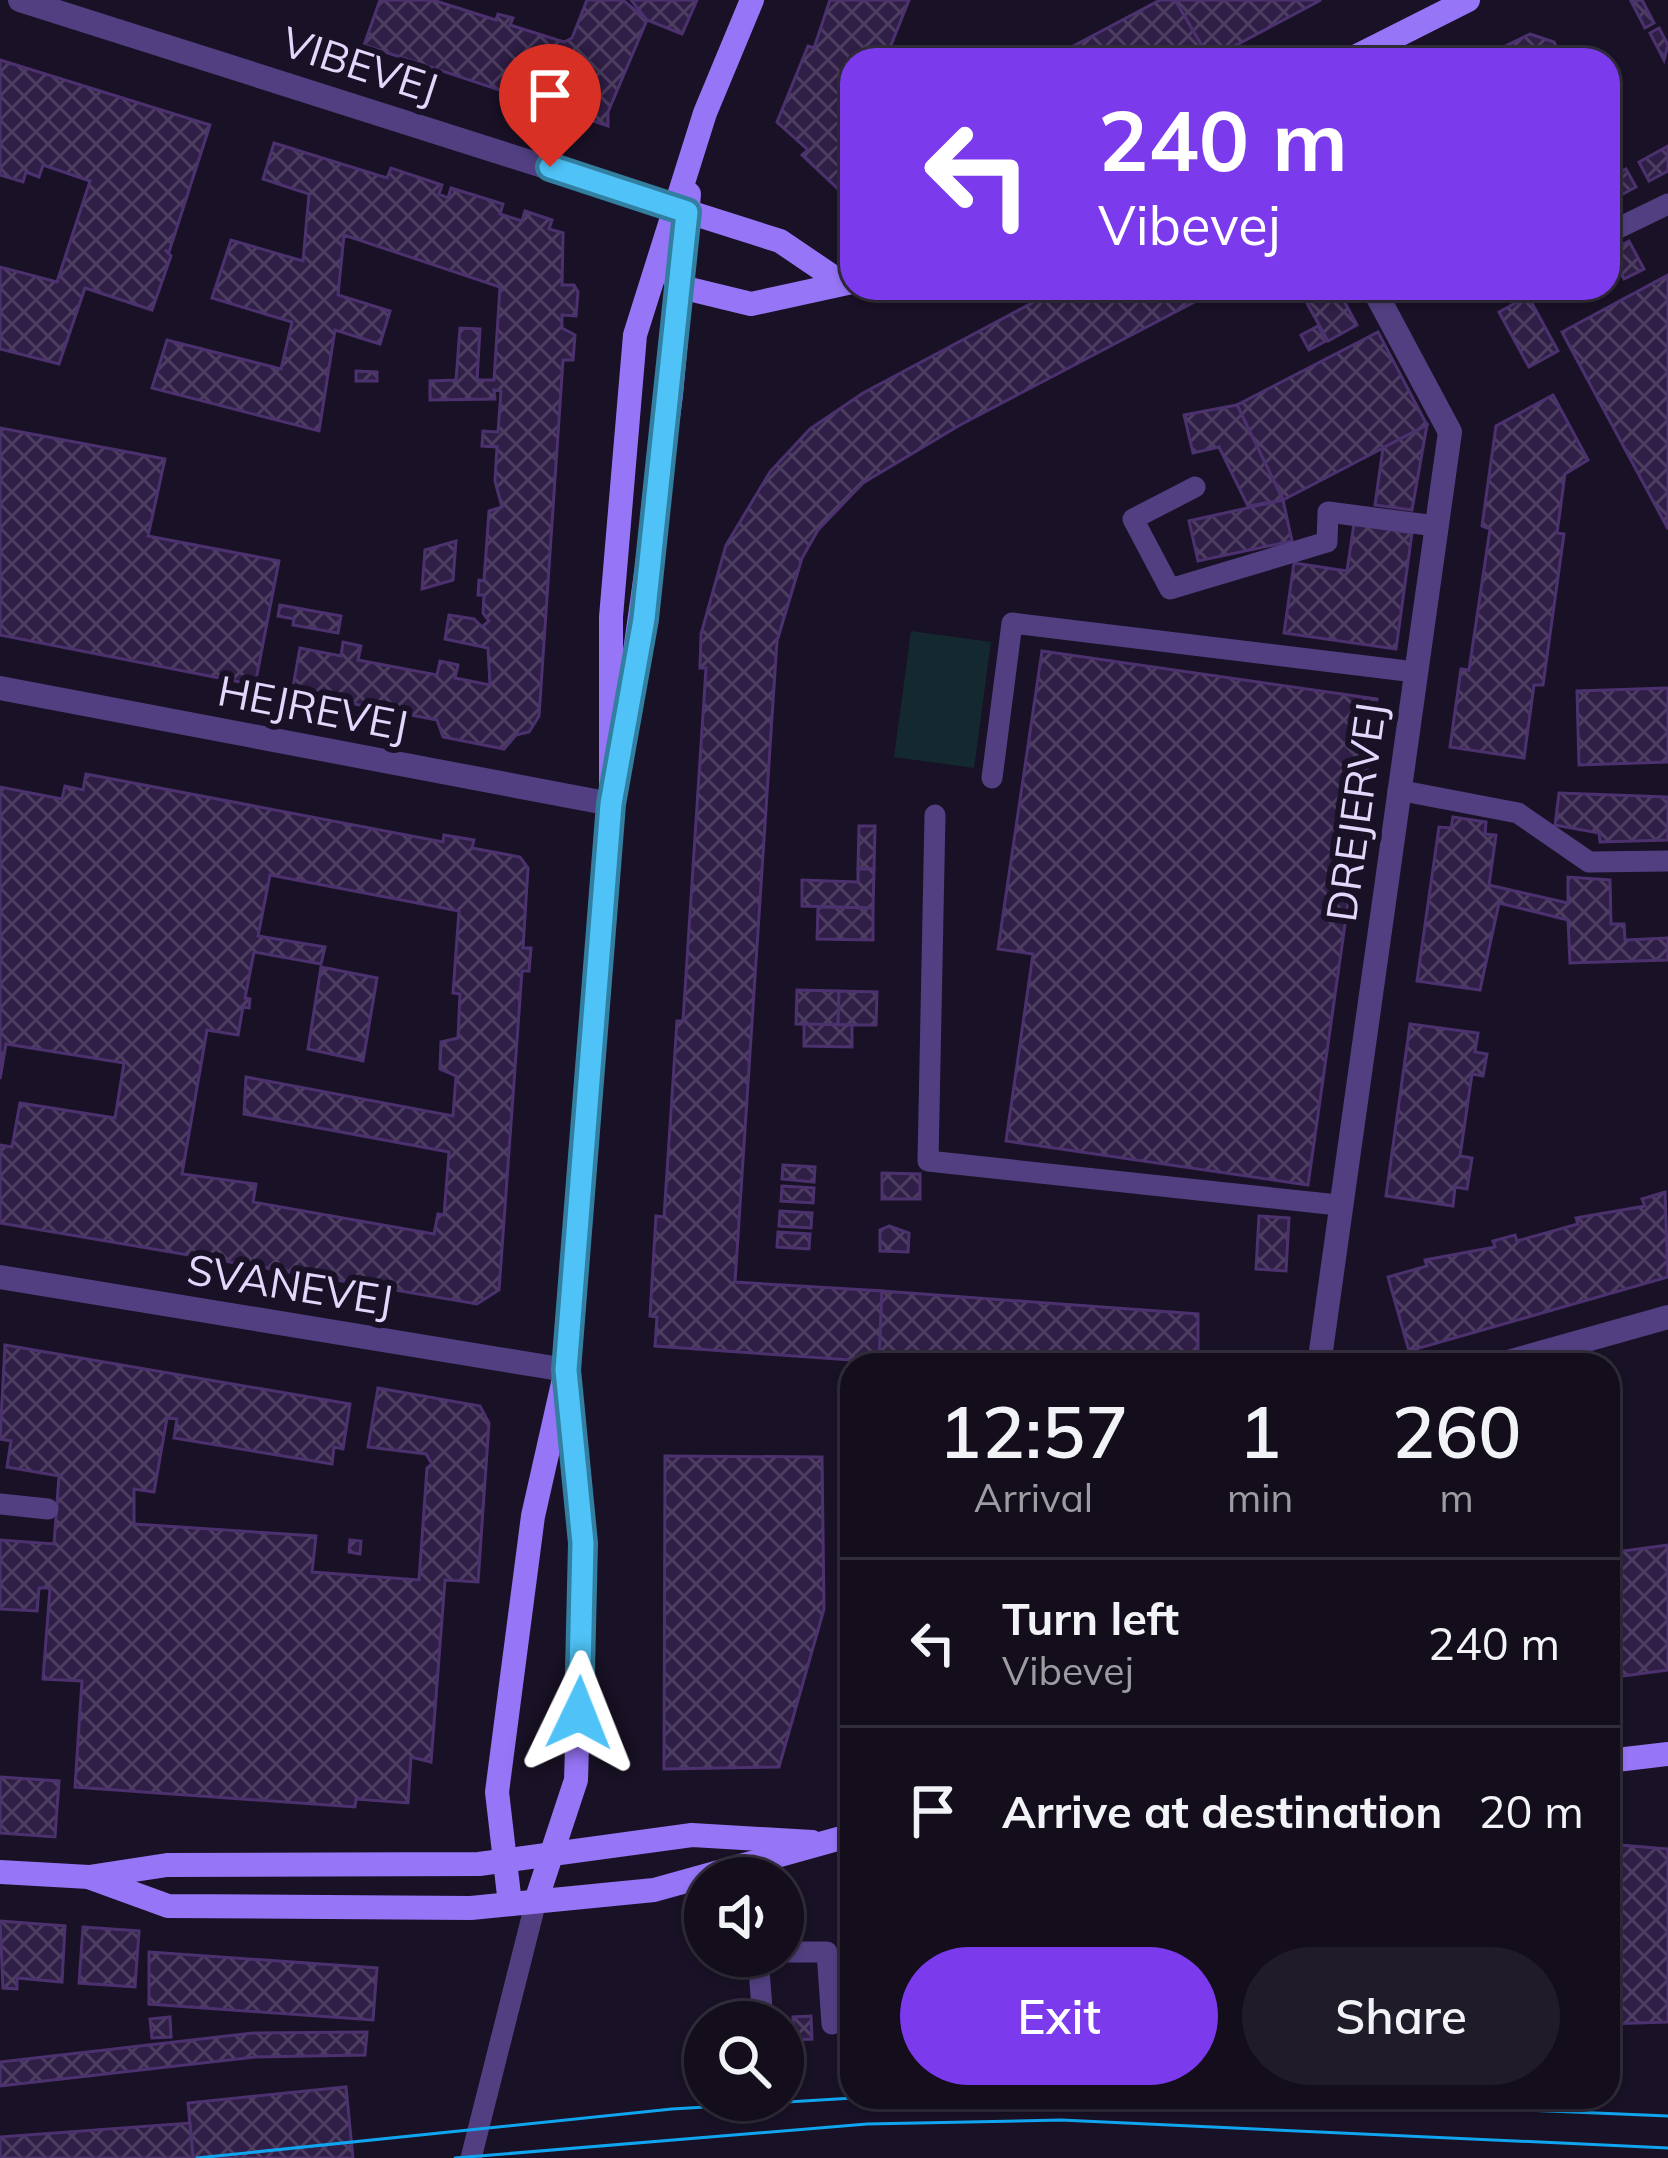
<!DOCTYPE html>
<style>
:root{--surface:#130d1c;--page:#201b29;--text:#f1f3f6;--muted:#9d9ca3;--line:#322d3b;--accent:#7c3aed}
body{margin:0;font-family:Mulish,sans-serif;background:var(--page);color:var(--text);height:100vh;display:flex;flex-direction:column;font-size:45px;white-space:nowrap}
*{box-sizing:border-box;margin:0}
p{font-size:39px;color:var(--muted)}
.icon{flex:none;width:66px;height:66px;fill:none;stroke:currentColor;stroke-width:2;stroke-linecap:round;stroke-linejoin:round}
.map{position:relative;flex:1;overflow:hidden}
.details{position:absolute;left:840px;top:1353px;width:780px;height:756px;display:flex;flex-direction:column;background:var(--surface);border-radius:36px;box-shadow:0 3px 9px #0004,0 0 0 3px var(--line)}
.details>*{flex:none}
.guide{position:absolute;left:840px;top:48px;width:780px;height:252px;border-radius:36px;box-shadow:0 3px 9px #0004,0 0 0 3px var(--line);background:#7c3aed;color:#fff;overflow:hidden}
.fabs{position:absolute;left:684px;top:1857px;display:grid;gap:24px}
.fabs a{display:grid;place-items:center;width:120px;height:120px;border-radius:50%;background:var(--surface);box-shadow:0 3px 9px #0004,0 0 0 3px var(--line);font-size:60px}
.pin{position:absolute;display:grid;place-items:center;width:102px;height:102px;color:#fff;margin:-123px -51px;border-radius:50% 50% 50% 0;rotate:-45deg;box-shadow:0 0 12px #0007}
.pin .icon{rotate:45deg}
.me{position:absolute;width:132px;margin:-66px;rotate:2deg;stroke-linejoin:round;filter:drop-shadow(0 0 9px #0008)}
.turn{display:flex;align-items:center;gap:42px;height:252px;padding:0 60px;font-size:54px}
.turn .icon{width:156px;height:156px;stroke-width:2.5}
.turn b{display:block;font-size:84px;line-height:102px}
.eta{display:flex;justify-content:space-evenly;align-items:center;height:204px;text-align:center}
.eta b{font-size:72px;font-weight:600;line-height:84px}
.cta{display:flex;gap:24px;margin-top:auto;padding:24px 60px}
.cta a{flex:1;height:138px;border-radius:72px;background:var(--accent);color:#fff;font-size:48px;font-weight:600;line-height:138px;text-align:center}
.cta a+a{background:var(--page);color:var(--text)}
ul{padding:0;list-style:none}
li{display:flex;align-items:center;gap:36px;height:168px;padding:0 60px;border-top:3px solid var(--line)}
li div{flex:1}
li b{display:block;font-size:45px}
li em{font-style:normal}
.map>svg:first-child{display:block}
.pitch{fill:#14292f}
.building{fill:url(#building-cross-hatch);stroke:#4c316f;stroke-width:3;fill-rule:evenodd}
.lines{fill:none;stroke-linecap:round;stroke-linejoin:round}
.lane{stroke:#513f81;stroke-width:21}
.street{stroke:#513f81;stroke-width:24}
.secondary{stroke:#9675f6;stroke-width:24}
.tram{stroke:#10a5f0;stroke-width:3}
.route-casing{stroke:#337fa1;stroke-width:30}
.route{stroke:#4fc3f7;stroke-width:21}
.labels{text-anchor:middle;stroke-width:12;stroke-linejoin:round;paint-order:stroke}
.street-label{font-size:42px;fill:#e4d7fc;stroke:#191125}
</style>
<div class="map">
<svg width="1668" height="2158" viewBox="0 0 1668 2158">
<defs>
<pattern id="building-cross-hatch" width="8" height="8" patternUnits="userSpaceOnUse" patternTransform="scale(3)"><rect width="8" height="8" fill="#2f1e45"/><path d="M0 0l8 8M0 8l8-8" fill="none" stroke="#4d3e61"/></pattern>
</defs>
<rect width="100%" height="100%" fill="#191125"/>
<!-- pitch -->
<polygon class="pitch" points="911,631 991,642 974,768 894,757"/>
<!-- building -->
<g class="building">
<polygon points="380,0 433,0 496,20 498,14 513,18 510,25 564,42 572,38 587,0 623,0 647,20 608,112 608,126 364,45"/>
<polygon points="631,0 697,0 682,34 647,20"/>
<polygon points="830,0 909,0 885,60 852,60 852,202 802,155 808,150 777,122 808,46 814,48"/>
<polygon points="1160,0 1175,0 1206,52 1191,60 1047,60"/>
<polygon points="1175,0 1321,0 1210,59"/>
<polygon points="1642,0 1654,23 1645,28 1631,1"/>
<polygon points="1659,28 1668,45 1664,60 1650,33"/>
<polygon points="1530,34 1554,42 1563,60 1477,60"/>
<polygon points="0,60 210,125 169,252 165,250 171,256 152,310 85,288 59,364 0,349 0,267 57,282 90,181 43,165 39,177 26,172 23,182 0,175"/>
<polygon points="274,143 387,178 391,168 442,185 439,194 448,198 451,188 503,204 500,214 522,221 525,211 552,220 549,229 563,233 562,285 574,285 578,292 576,316 562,315 562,328 575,335 573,360 563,360 539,716 529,732 516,735 504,749 443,737 437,720 292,692 300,648 341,656 343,642 361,646 358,660 437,675 440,661 458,665 455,678 490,685 488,648 445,639 449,615 474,619 482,627 489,621 483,613 484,595 478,595 479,580 484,581 489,511 502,507 495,481 497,447 482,446 483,431 498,432 501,391 494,390 495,399 430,400 430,381 456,380 460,328 480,329 477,380 494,380 500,287 344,235 338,295 390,311 380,344 335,330 319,431 152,388 167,340 281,369 292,322 212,298 231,240 303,261 309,194 263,179"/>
<polygon points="1668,146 1668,171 1649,181 1639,162"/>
<polygon points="1626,169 1636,187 1608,202 1608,178"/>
<polygon points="1629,241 1644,269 1624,279 1609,252"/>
<polygon points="1668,275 1668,529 1562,332"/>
<polygon points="1060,288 1221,288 960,425 863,483 818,530 802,558 777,641 735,1282 882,1291 879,1362 655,1346 657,1317 650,1316 656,1216 664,1217 677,1021 683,1021 706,668 700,668 701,634 726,545 770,472 810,429 863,393"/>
<polygon points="1318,288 1337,288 1357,325 1328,341 1303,296"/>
<polygon points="1528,296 1558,351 1529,367 1499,312"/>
<polygon points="1318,326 1326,341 1309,350 1301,335"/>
<polygon points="1378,332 1427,425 1283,500 1237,405"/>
<polygon points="356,371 377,372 377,381 356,381"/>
<polygon points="1553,395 1588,460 1565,474 1557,533 1564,534 1543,685 1534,685 1524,758 1450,747 1461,669 1469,670 1490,529 1482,526 1496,426"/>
<polygon points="1237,405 1283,500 1248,506 1219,447 1193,453 1184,415"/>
<polygon points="1427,425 1412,510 1375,505 1383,448"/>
<polygon points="0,428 165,459 148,536 279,561 255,685 0,635"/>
<polygon points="1283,500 1292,541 1198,561 1189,521"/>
<polygon points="1354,524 1412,533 1396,649 1284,633 1294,563 1347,571"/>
<polygon points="456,541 453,580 422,589 425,550"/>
<polygon points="280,605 341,616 338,633 293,625 294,619 278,616"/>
<polygon points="1042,651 1377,699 1308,1185 1006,1141 1033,954 998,949"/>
<polygon points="1668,688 1668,762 1579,765 1577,691"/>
<path d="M 86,774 L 443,842 L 444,835 L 474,840 L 472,848 L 520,857 L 528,868 L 523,948 L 531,948 L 529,971 L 522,971 L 499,1290 L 477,1304 L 0,1223 L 0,1145 L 12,1147 L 20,1103 L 115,1118 L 124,1063 L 6,1044 L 0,1079 L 0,787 L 62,799 L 65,786 L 83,790 ZM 270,875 L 459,911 L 453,993 L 460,994 L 458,1038 L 441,1042 L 440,1069 L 456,1076 L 453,1116 L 246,1077 L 244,1114 L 449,1152 L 444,1215 L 438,1214 L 434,1234 L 253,1202 L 256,1184 L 182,1174 L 207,1030 L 238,1035 L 243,1007 L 249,1008 L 250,999 L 245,998 L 254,952 L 321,964 L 325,947 L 258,936 Z"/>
<polygon points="1559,793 1668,797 1668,840 1600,842 1599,833 1555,825"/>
<polygon points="1453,817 1486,822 1485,834 1496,835 1489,885 1568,903 1568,877 1610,880 1611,924 1624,924 1625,940 1668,938 1668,960 1570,963 1568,920 1499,903 1480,990 1417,981 1439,827 1451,828"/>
<polygon points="859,826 875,826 874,869 858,869"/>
<polygon points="858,869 874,869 873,908 802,906 802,880 858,882"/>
<polygon points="818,907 873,908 873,940 817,939"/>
<polygon points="321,967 377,978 363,1061 308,1049"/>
<polygon points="797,990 839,991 838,1025 796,1024"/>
<polygon points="839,991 877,992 876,1025 838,1025"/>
<polygon points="804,1024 852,1025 852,1047 804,1046"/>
<polygon points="1410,1024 1478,1033 1475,1052 1487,1054 1483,1076 1472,1074 1460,1156 1472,1158 1467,1189 1455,1187 1453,1206 1386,1196"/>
<polygon points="783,1165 815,1167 814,1182 782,1179"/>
<polygon points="882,1173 920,1174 920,1199 882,1199"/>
<polygon points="782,1186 814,1188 813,1203 781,1201"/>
<polygon points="1665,1192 1668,1277 1409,1351 1388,1277 1427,1266 1425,1260 1495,1247 1493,1241 1515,1235 1517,1241 1578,1224 1576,1218 1645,1206 1642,1199"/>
<polygon points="780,1211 812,1213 811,1228 779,1226"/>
<polygon points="1259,1216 1289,1218 1286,1271 1256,1269"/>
<polygon points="889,1226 909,1233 908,1252 880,1251 880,1230"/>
<polygon points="778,1232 810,1234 809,1249 777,1247"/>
<polygon points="882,1291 1198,1314 1198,1365 879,1362"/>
<polygon points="5,1345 350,1404 343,1449 334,1447 332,1464 174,1438 177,1419 167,1418 154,1492 134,1489 134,1524 316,1536 312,1572 419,1580 427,1468 432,1464 426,1454 368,1447 378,1388 480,1406 489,1423 478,1582 445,1580 431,1762 411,1757 408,1803 356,1799 355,1807 75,1787 82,1681 43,1679 50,1588 39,1588 37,1611 0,1609 0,1540 54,1544 59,1476 7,1467 11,1441 0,1439"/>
<polygon points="665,1456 822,1457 824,1609 779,1767 664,1769"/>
<polygon points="350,1540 361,1541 360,1554 349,1552"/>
<polygon points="1668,1545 1668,1670 1608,1678 1608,1553"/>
<polygon points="0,1777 59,1781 55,1837 0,1833"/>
<polygon points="1608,1844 1668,1849 1668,2022 1608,2024 1613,1887 1608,1886"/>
<polygon points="0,1921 65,1926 62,1982 17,1978 17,1989 3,1988"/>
<polygon points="83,1927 139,1931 135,1987 79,1983"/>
<polygon points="149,1952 377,1968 373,2020 149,2004"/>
<polygon points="811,2016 812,2039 794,2040 793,2017"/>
<polygon points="170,2017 171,2037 152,2038 150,2019"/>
<polygon points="367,2032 365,2055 255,2057 0,2086 0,2062 253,2033"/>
<polygon points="346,2087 353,2158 193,2158 188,2103"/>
<polygon points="190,2123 193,2158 0,2158 0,2137"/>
</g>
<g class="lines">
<!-- lane -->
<g class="lane">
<polyline points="1608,233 1668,204"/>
<polyline points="1495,288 1498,288"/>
<polyline points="1195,487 1133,519 1170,589 1327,542 1328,512 1436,526"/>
<polyline points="992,778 1012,623 1415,672"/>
<polyline points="1398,790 1518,813 1589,862 1668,861"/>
<polyline points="935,815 928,1161 1338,1205"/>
<polyline points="0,1504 48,1509"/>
<polyline points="783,1952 827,1952 832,2024"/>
<polyline points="758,1956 763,2022"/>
<polyline points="471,2158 536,1901"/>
</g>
<!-- street -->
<g class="street">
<polyline points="20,0 675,208"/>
<polyline points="0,688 611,804"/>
<polyline points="0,1277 566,1370"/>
<polyline points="1319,1365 1450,432 1373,288"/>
<polyline points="1497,1365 1668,1317"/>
</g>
<!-- secondary -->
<g class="secondary">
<polyline points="1349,60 1468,0"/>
<polyline points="676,208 780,241 842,283"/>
<polyline points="674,278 681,287 751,304 852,282"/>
<polyline points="623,737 671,395 689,194"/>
<polyline points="1608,1761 1668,1754"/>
<polyline points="0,1872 89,1877 167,1865 479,1864 692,1835 812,1842"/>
<polyline points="91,1878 168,1906 471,1908 654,1890 852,1835"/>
<polyline points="536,1901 576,1780 583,1543 569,1390"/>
<polyline points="510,1904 497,1792 533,1516 566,1370 611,804 611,617 635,335 705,113 752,0"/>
</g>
<!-- tram -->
<g class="tram">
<polyline points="1212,2097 1668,2116"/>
<polyline points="197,2158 672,2109 870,2097"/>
<polyline points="455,2158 867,2124 1061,2120 1668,2148"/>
</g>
</g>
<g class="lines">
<defs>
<polyline id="route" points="550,167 687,212 644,619 611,804 566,1370 583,1543 579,1713"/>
</defs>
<!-- route casing -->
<use href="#route" class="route-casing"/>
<!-- route -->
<use href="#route" class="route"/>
</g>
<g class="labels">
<!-- street labels -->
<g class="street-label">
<text transform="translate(360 65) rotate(18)" y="15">VIBEVEJ</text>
<text transform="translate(313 708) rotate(11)" y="15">HEJREVEJ</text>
<text transform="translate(1356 812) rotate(-82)" y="15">DREJERVEJ</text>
<text transform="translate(290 1285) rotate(9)" y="15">SVANEVEJ</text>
</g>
</g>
</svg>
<div class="fabs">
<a><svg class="icon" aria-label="sound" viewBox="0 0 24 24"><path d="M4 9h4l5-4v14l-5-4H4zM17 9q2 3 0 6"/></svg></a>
<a><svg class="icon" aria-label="search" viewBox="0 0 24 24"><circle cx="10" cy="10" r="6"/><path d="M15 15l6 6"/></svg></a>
</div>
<div class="pin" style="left:550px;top:167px;background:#d93025"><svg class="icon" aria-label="arrive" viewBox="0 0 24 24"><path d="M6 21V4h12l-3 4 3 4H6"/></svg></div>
<svg class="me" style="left:579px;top:1713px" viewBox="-20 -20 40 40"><path d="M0-17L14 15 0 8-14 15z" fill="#4fc3f7" stroke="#fff" stroke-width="4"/></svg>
<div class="guide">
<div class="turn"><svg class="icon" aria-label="left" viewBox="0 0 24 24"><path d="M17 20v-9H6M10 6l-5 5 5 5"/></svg><div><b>240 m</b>Vibevej</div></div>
</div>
<section class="details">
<div class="eta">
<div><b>12:57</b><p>Arrival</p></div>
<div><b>1</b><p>min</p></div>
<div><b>260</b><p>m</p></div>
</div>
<ul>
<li><svg class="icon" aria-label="left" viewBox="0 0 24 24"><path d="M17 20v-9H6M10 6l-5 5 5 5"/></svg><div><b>Turn left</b><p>Vibevej</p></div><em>240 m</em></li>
<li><svg class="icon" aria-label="arrive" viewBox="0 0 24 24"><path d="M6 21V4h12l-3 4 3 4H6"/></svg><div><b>Arrive at destination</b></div><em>20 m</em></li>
</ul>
<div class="cta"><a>Exit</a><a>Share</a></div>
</section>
</div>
